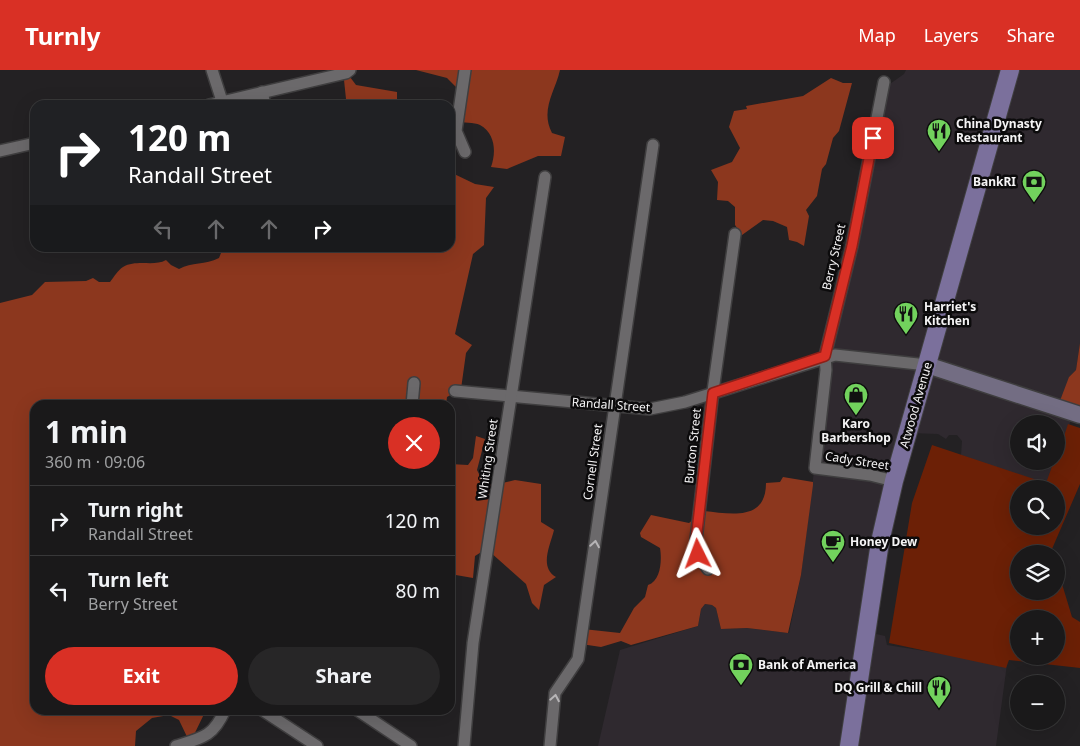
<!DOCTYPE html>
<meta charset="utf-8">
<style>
:root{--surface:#1a191a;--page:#272627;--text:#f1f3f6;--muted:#9fa0a2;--line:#383839;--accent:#d93025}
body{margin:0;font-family:"Noto Sans",sans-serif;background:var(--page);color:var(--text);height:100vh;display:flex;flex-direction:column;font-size:19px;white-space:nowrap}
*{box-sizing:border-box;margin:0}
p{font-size:16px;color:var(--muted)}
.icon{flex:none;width:28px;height:28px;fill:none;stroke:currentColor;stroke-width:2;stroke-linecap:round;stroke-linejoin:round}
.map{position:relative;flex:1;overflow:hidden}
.sheet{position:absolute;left:30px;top:330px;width:425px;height:315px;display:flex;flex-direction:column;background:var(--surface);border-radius:15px;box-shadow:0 5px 20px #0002,0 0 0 1px var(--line)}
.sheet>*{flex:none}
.top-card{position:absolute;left:30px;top:30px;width:425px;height:152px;border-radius:15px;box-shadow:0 5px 20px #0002,0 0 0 1px var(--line);background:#202124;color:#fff;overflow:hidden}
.tools{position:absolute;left:1010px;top:345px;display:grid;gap:10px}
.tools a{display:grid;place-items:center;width:55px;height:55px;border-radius:50%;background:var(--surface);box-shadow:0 5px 20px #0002,0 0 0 1px var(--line);font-size:25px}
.pin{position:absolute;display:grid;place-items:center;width:42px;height:42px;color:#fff;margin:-21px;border-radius:10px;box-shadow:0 2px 8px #0006}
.me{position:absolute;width:55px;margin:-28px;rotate:357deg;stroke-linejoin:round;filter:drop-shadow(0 0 4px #0008)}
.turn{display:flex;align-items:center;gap:18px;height:105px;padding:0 15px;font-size:22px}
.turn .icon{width:65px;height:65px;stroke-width:2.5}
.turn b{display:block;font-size:35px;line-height:42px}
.lanes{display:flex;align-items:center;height:48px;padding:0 15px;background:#0003;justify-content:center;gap:25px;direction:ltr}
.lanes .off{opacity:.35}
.round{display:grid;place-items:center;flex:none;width:52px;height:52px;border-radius:26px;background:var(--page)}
.head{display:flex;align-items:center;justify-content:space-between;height:85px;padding:0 15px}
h1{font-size:30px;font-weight:700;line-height:38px}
.button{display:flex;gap:10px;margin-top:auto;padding:10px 15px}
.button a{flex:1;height:58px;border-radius:30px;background:var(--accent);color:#fff;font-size:20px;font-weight:700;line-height:58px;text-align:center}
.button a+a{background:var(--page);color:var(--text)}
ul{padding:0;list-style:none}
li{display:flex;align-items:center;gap:15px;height:70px;padding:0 15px;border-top:1px solid var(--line)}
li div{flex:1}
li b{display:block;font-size:19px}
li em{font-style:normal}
header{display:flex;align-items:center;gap:30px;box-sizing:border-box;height:70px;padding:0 25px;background:var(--accent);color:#fff}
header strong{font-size:24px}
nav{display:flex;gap:28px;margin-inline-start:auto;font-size:18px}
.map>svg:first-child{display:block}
.built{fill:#2f292f;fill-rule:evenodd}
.green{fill:#6c2006;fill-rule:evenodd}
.forest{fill:#8c371e}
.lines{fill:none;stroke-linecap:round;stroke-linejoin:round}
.street-casing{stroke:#3f3e3f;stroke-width:14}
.secondary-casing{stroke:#3f3e3f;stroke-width:19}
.primary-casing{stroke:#3f3e3f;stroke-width:20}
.street{stroke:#6b696b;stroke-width:11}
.secondary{stroke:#736d83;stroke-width:16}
.primary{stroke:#7b709c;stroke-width:18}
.oneway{stroke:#b7b5b7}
.route-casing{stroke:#8d1f18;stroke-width:12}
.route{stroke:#d93025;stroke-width:9}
.labels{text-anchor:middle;stroke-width:5;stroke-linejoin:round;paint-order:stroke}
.poi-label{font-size:12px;font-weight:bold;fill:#f5f4f5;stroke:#0c0b0c;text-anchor:start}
.street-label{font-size:12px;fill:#f5f4f5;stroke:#0c0b0c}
</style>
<header>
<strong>Turnly</strong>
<nav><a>Map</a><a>Layers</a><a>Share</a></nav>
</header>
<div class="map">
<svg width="1080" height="676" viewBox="0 0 1080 676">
<rect width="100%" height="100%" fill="#232123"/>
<!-- built -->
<path class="built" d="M 906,0 L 1080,0 L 1080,273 L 1076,300 L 1069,307 L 1073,343 L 1051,412 L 1047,416 L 961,385 L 962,371 L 957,365 L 949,365 L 946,369 L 938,364 L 910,363 L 868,562 L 885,566 L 887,575 L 1007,594 L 996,676 L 598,676 L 620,580 L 698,556 L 701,539 L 705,534 L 712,535 L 716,538 L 721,559 L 747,558 L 789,563 L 801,505 L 826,305 L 887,16 L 904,4 ZM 1019,354 L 1056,354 L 1056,391 L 1019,391 Z"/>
<!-- green -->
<path class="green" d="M 1068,354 L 1080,358 L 1080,414 L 1052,479 L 1053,484 L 1019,484 L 1019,521 L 1056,521 L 1056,494 L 1072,547 L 1080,552 L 1080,598 L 1009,590 L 1006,598 L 889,573 L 912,433 L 932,375 L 1046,413 L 1054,391 L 1056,391 ZM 1019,419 L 1056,419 L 1056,456 L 1019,456 ZM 1019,549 L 1056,549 L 1056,586 L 1019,586 Z"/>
<!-- forest -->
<g class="forest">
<path d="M 416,0 L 560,0 C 555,22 540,40 552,63 L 565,67 L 561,86 L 538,86 L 507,99 L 491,97 C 496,83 496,64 480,55 C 474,52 463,53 457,52 L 461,22 L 447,8 Z"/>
<polygon points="350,7 356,15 397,22 397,35 344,35 346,29 344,10"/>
<polygon points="831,8 843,13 852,13 839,61 833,68 826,94 822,99 817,126 806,140 809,146 804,176 797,172 789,170 787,157 773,151 763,150 742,165 735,155 735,137 728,131 717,130 718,112 711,100 732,92 740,78 729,57 734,41 747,39 746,36 803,26"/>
<path d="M 450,102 L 475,114 L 494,117 L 486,128 L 484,175 L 473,184 L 455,264 L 472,275 L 466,283 L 461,319 L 447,327 L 446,335 L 35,335 L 35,640 L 206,640 L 190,673 L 179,650 L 169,645 L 152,648 L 136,661 L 135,676 L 0,676 L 0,233 L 32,225 L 45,212 L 86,211 L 93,208 L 99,212 L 110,212 C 114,207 118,200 123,197 C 137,189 154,197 166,190 L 171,195 L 179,199 C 192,192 205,195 219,188 L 223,178 L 450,178 Z"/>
<polygon points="1080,273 1080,345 1058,336 1069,307 1076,300"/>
<path d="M 476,366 L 485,369 L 477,400 L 481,408 L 498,414 L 515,410 L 541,414 L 541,452 L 554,460 C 550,476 539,497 556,507 L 544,515 L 539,540 L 532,533 L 526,514 L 490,482 L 483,481 L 475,486 L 473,508 L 450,504 L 450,394 L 468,395 L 473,388 Z"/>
<path d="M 783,407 L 813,412 L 813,415 L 801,505 L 788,563 L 747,558 L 721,559 L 716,538 L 712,535 L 705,534 L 701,539 L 698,556 L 631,575 L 621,571 L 601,577 L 581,574 L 583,559 L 620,563 L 634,538 L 645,527 L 648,515 C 661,511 662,490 660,478 L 641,467 L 640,463 L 651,445 L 689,453 L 704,441 C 732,444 766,451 766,413 L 780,412 Z"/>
</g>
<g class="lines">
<defs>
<g id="street">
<polyline points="212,0 222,31"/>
<polyline points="465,0 456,61 465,82"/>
<polyline points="884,12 852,176 825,286 826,300 815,398 870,405 894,411"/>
<polyline points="262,22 265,35"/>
<polyline points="209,35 346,3 350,0"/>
<polyline points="0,81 35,73"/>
<polyline points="455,321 650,339 685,332 835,285 927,295"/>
<polyline points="412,335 414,313"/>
<polyline points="708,499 698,484 696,470 713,321 735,164"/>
<polyline points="262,640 317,676"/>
<polyline points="357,640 411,676"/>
<path d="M 176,676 C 202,668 213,667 225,640"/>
<polyline points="464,676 473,573 545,107"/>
<polyline points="550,676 555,623 578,589 653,75"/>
</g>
<polyline id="secondary" points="927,295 1080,345"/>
<polyline id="primary" points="849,676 880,472 894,411 1010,0"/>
</defs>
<!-- street casing -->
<use href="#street" class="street-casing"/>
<!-- secondary casing -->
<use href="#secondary" class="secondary-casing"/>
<!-- primary casing -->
<use href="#primary" class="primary-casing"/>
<!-- street -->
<use href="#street" class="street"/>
<!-- secondary -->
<use href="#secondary" class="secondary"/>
<!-- primary -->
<use href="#primary" class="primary"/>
</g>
<!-- one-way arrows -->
<defs><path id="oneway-chevron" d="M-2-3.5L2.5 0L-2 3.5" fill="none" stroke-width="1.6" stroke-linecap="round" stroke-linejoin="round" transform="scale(1.25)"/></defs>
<g class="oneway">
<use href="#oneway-chevron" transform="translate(595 474) rotate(-81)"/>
<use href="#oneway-chevron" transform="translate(555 628) rotate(-80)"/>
</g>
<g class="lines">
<defs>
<polyline id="route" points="698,484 696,470 713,323 825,286 852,176 873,68"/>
</defs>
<!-- route casing -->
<use href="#route" class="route-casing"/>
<!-- route -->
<use href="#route" class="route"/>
</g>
<!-- icons -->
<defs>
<symbol id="restaurant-pin" viewBox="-11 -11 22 30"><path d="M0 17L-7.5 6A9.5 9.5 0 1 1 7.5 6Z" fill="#72d25d" stroke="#0c0b0c"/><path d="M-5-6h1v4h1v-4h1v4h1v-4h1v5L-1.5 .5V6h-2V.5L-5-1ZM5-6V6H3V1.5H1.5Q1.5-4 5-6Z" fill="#111"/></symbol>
<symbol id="bank-pin" viewBox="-11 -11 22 30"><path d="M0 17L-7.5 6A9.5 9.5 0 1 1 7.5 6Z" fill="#72d25d" stroke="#0c0b0c"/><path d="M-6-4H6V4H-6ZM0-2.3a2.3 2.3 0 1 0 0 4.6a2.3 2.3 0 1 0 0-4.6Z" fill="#111"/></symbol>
<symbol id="shop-pin" viewBox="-11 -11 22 30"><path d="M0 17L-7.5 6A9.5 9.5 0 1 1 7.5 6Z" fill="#72d25d" stroke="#0c0b0c"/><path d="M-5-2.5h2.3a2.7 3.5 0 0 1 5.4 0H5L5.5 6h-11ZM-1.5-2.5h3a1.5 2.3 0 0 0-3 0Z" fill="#111"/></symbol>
<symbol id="cafe-pin" viewBox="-11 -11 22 30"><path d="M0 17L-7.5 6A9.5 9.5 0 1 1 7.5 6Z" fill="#72d25d" stroke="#0c0b0c"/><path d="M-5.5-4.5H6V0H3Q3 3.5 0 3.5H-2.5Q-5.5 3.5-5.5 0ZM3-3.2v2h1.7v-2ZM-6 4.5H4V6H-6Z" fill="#111"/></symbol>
</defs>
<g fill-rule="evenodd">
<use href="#restaurant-pin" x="925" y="47" width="28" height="38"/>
<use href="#bank-pin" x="1020" y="98" width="28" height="38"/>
<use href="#restaurant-pin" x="892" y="230" width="28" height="38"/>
<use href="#shop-pin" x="842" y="311" width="28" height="38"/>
<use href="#cafe-pin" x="819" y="458" width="28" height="38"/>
<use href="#bank-pin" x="727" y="581" width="28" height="38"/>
<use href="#restaurant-pin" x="925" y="604" width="28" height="38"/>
</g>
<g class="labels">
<!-- poi labels -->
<g class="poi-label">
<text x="956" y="58">China Dynasty<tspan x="956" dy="14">Restaurant</tspan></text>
<text x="1016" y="116" text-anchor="end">BankRI</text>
<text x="924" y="241">Harriet's<tspan x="924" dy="14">Kitchen</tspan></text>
<text x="856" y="358" text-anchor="middle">Karo<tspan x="856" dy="14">Barbershop</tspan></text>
<text x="850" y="476">Honey Dew</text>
<text x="758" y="599">Bank of America</text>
<text x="922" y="622" text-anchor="end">DQ Grill &amp; Chill</text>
</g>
<!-- street labels -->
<g class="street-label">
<text transform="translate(834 187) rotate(-77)" y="4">Berry Street</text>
<text transform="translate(611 335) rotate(4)" y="4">Randall Street</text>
<text transform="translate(916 335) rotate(-74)" y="4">Atwood Avenue</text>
<text transform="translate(693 376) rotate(-84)" y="4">Burton Street</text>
<text transform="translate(488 389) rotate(-82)" y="4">Whiting Street</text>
<text transform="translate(857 391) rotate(9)" y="4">Cady Street</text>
<text transform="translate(593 392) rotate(-82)" y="4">Cornell Street</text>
</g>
</g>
</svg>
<div class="tools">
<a><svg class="icon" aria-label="sound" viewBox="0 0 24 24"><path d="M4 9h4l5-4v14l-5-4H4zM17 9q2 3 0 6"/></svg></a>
<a><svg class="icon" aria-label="search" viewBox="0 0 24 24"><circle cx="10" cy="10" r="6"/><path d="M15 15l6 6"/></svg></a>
<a><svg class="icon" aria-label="layers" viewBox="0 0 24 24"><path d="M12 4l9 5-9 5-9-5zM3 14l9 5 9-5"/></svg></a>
<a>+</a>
<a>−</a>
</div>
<div class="pin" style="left:873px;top:68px;background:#d93025"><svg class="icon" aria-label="arrive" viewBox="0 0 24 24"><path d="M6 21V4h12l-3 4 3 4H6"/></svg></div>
<svg class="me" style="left:698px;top:484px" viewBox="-20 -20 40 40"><path d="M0-17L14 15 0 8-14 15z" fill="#d93025" stroke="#fff" stroke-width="4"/></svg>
<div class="top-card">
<div class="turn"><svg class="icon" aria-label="right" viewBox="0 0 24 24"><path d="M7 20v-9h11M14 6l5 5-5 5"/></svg><div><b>120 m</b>Randall Street</div></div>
<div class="lanes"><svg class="icon off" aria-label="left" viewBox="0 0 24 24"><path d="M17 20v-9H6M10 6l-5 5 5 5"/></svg><svg class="icon off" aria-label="ahead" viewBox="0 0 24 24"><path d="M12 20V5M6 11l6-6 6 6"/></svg><svg class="icon off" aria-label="ahead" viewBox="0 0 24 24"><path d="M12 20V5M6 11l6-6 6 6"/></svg><svg class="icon" aria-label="right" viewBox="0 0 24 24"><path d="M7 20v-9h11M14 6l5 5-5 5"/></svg></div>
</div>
<section class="sheet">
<div class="head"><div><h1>1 min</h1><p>360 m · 09:06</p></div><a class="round" style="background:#d93025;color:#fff"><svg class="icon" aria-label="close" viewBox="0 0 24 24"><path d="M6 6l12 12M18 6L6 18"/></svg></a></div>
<ul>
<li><svg class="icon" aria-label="right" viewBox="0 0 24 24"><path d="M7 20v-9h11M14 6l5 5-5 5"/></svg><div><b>Turn right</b><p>Randall Street</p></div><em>120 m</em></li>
<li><svg class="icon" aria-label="left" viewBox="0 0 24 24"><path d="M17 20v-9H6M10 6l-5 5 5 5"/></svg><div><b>Turn left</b><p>Berry Street</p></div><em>80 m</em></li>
</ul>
<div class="button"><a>Exit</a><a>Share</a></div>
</section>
</div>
